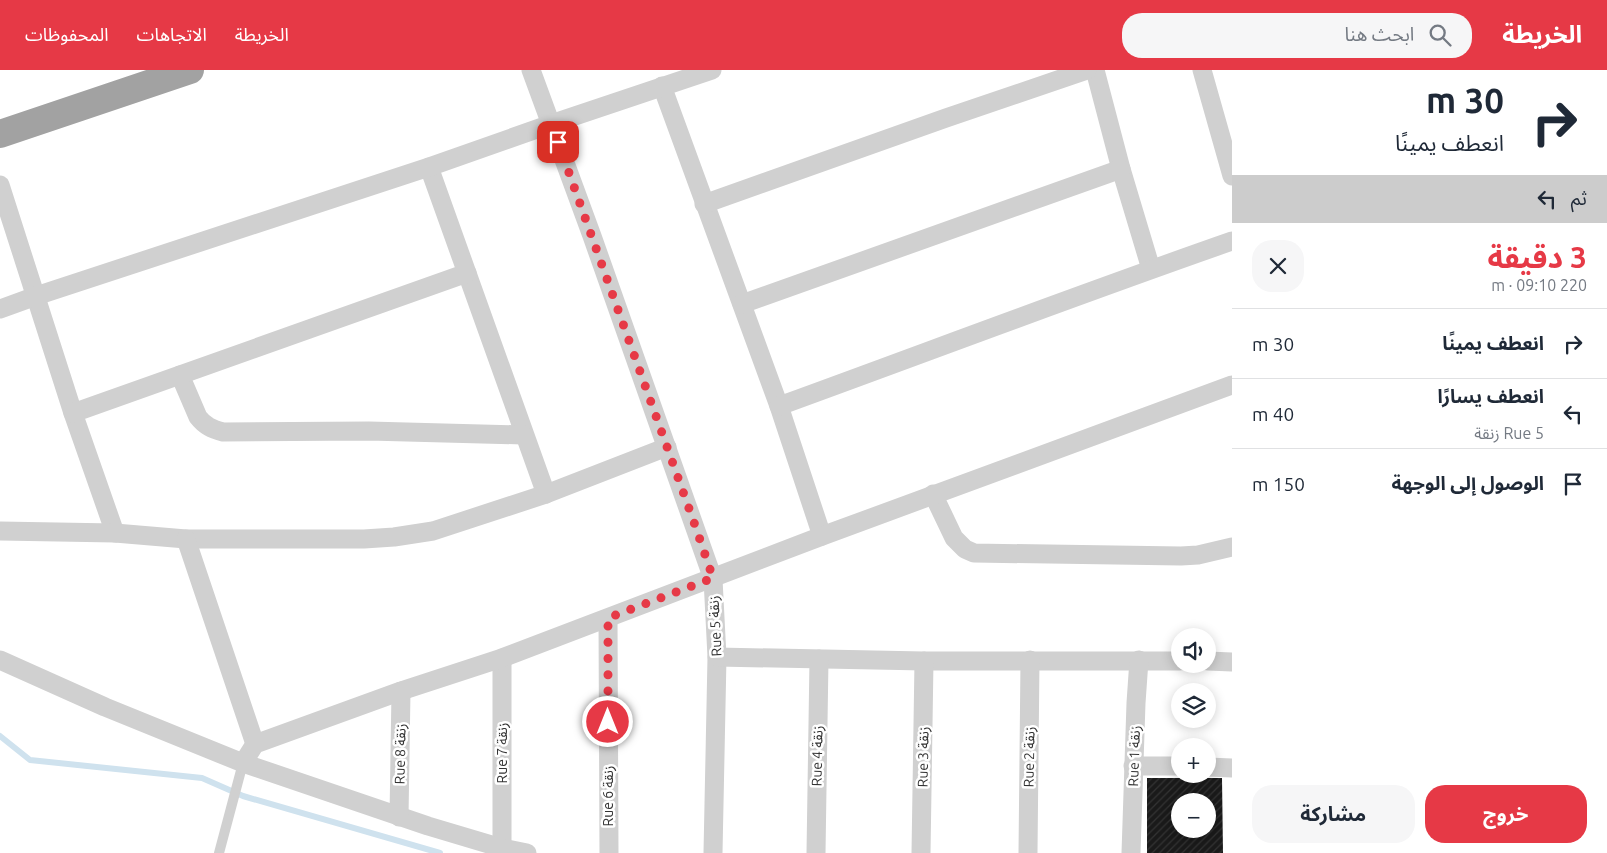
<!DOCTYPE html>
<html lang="ar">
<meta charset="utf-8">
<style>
:root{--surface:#fff;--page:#f6f6f7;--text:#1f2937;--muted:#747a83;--line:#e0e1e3;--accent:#e63946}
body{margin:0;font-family:Ubuntu,"Noto Sans Arabic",sans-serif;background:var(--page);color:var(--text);direction:rtl;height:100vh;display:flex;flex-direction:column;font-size:19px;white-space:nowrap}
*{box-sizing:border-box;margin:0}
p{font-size:16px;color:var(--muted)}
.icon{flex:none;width:28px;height:28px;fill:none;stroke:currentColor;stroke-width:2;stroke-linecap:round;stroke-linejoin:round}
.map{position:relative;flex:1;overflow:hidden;direction:ltr}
.sheet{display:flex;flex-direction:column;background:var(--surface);width:375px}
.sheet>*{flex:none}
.hud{background:#fff;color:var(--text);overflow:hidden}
.tools{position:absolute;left:1171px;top:558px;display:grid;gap:10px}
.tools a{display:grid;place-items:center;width:45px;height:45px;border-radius:50%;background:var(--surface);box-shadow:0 2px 12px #0003;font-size:25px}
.pin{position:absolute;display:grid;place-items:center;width:42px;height:42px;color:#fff;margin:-21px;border-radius:10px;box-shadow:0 2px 8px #0006}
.me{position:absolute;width:55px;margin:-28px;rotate:0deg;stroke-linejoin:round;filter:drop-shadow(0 0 4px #0008)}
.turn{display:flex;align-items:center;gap:18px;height:105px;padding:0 20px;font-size:22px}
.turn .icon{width:65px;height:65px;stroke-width:2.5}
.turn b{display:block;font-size:35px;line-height:42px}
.then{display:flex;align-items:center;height:48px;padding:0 20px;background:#0003;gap:10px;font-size:19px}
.round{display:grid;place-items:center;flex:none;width:52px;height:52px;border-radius:20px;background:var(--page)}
.head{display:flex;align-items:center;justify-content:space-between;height:85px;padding:0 20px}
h1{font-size:30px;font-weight:700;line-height:38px;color:var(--accent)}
.action{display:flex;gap:10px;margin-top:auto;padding:10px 20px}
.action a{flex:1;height:58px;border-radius:20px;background:var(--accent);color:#fff;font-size:20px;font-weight:700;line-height:58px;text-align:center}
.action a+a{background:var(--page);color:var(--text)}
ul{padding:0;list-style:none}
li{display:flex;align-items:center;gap:15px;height:70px;padding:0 20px;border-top:1px solid var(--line)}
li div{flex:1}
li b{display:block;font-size:19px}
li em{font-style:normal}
header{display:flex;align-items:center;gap:30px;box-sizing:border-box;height:70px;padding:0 25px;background:var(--accent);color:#fff}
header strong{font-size:24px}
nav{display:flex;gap:28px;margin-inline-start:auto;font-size:18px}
.search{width:350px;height:45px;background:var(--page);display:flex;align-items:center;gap:12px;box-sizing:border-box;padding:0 18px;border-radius:20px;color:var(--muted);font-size:19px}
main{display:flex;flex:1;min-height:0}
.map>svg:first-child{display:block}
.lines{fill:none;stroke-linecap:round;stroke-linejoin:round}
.stream{stroke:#cfe2ee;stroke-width:6}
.building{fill:url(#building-hatch);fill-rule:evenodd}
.service{stroke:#d0d0d0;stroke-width:10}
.minor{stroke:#d0d0d0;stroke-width:19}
.trunk{stroke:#a2a2a2;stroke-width:28}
.route{stroke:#e63946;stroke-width:9;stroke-dasharray:0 16.2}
.labels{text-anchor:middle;stroke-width:5;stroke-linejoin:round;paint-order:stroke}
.street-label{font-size:14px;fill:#333;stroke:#fff}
</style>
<header>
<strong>الخريطة</strong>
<div class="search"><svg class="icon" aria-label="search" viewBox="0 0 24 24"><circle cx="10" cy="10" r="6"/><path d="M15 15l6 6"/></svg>ابحث هنا</div>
<nav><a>الخريطة</a><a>الاتجاهات</a><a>المحفوظات</a></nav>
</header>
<main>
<section class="sheet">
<div class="hud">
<div class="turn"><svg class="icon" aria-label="right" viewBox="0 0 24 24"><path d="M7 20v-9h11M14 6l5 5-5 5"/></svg><div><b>30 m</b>انعطف يمينًا</div></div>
<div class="then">ثم<svg class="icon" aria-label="left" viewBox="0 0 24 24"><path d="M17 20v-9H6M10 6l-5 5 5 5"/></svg></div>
</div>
<div class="head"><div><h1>3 دقيقة</h1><p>220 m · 09:10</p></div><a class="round"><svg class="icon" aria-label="close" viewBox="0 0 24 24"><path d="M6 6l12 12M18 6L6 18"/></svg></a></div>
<ul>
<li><svg class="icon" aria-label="right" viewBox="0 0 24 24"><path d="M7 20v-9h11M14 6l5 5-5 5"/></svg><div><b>انعطف يمينًا</b></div><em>30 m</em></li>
<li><svg class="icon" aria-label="left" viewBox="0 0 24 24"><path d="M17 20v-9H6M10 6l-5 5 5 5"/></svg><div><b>انعطف يسارًا</b><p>Rue 5 زنقة</p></div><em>40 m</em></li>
<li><svg class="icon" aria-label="arrive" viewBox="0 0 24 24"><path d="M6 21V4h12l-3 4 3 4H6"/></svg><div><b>الوصول إلى الوجهة</b></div><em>150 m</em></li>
</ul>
<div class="action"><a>خروج</a><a>مشاركة</a></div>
</section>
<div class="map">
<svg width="1232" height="783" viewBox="0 0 1232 783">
<defs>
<pattern id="building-hatch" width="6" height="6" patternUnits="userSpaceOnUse" patternTransform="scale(1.25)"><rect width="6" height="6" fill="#1a1a1a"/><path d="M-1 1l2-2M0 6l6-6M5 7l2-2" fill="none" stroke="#333"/></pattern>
</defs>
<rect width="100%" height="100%" fill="#fff"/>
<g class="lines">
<!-- stream -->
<polyline class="stream" points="0,666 30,690 202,708 243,726 440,783"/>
</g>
<!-- building -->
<path class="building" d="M 1147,708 L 1222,708 L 1223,783 L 1147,783 ZM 1180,731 L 1208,731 L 1208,759 L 1180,759 Z"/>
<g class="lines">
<!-- service -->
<polyline class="service" points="219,783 243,693"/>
<!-- minor -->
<g class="minor">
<polyline points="531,0 592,166 713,509 717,587 713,783"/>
<polyline points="1095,0 1121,99 1151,199"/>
<polyline points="1202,0 1232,106"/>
<polyline points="662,16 779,336 822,466"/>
<polyline points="429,97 546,424"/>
<polyline points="0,115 73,343 115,463"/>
<polyline points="704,134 946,48 1087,0"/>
<polyline points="742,234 1121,99"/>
<polyline points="0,239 36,226 429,97 551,54 712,0"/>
<path d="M 180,305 L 198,347 C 205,356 212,359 223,362 L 369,361 L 523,365"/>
<path d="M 779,336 C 930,281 1080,224 1232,171"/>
<polyline points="73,343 467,203"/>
<polyline points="933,424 954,468 965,479 974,483 1181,486 1198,485 1232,477"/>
<polyline points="0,461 115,463 186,469 364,469 394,467 433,461 546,424 667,377"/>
<polyline points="186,469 255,674"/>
<polyline points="608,548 609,783"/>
<polyline points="717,587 924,591 1180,591"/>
<polyline points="502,588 502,778"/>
<polyline points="0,590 105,637 243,693 428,756 502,778 527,783"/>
<polyline points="1208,591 1232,592"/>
<polyline points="243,693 255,674 401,621 502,588 822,466 1232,315"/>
<polyline points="1133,696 1180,696"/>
<polyline points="1208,697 1232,698"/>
<polyline points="399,747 401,621"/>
<polyline points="816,783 819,589"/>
<polyline points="921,783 924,591"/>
<polyline points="1028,783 1030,590"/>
<polyline points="1131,783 1136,633 1139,590"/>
</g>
<!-- trunk -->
<polyline class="trunk" points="0,64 190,0"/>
</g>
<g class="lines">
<!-- route -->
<polyline class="route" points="558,72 696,458 713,508 608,548 608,652"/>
</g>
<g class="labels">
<!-- street labels -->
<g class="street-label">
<text transform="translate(715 556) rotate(-93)" y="5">Rue 5 زنقة</text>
<text transform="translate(502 683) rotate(-90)" y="5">Rue 7 زنقة</text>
<text transform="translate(400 684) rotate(-89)" y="5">Rue 8 زنقة</text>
<text transform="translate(817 686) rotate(-89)" y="5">Rue 4 زنقة</text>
<text transform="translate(1134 686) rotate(-88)" y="5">Rue 1 زنقة</text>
<text transform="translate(923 687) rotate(-89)" y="5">Rue 3 زنقة</text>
<text transform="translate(1029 687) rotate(-89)" y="5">Rue 2 زنقة</text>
<text transform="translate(608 726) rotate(-90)" y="5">Rue 6 زنقة</text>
</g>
</g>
</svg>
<div class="tools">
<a><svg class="icon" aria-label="sound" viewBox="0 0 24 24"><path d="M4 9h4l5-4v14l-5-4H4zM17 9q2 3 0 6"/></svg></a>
<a><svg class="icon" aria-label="layers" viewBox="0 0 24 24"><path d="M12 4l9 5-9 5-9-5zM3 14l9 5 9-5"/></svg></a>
<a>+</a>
<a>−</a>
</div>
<div class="pin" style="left:558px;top:72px;background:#d93025"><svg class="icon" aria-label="arrive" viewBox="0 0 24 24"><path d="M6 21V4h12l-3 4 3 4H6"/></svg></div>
<svg class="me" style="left:608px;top:652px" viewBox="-20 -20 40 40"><circle r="17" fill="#e63946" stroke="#fff" stroke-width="3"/><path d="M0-11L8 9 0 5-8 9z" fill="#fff"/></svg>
</div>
</main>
